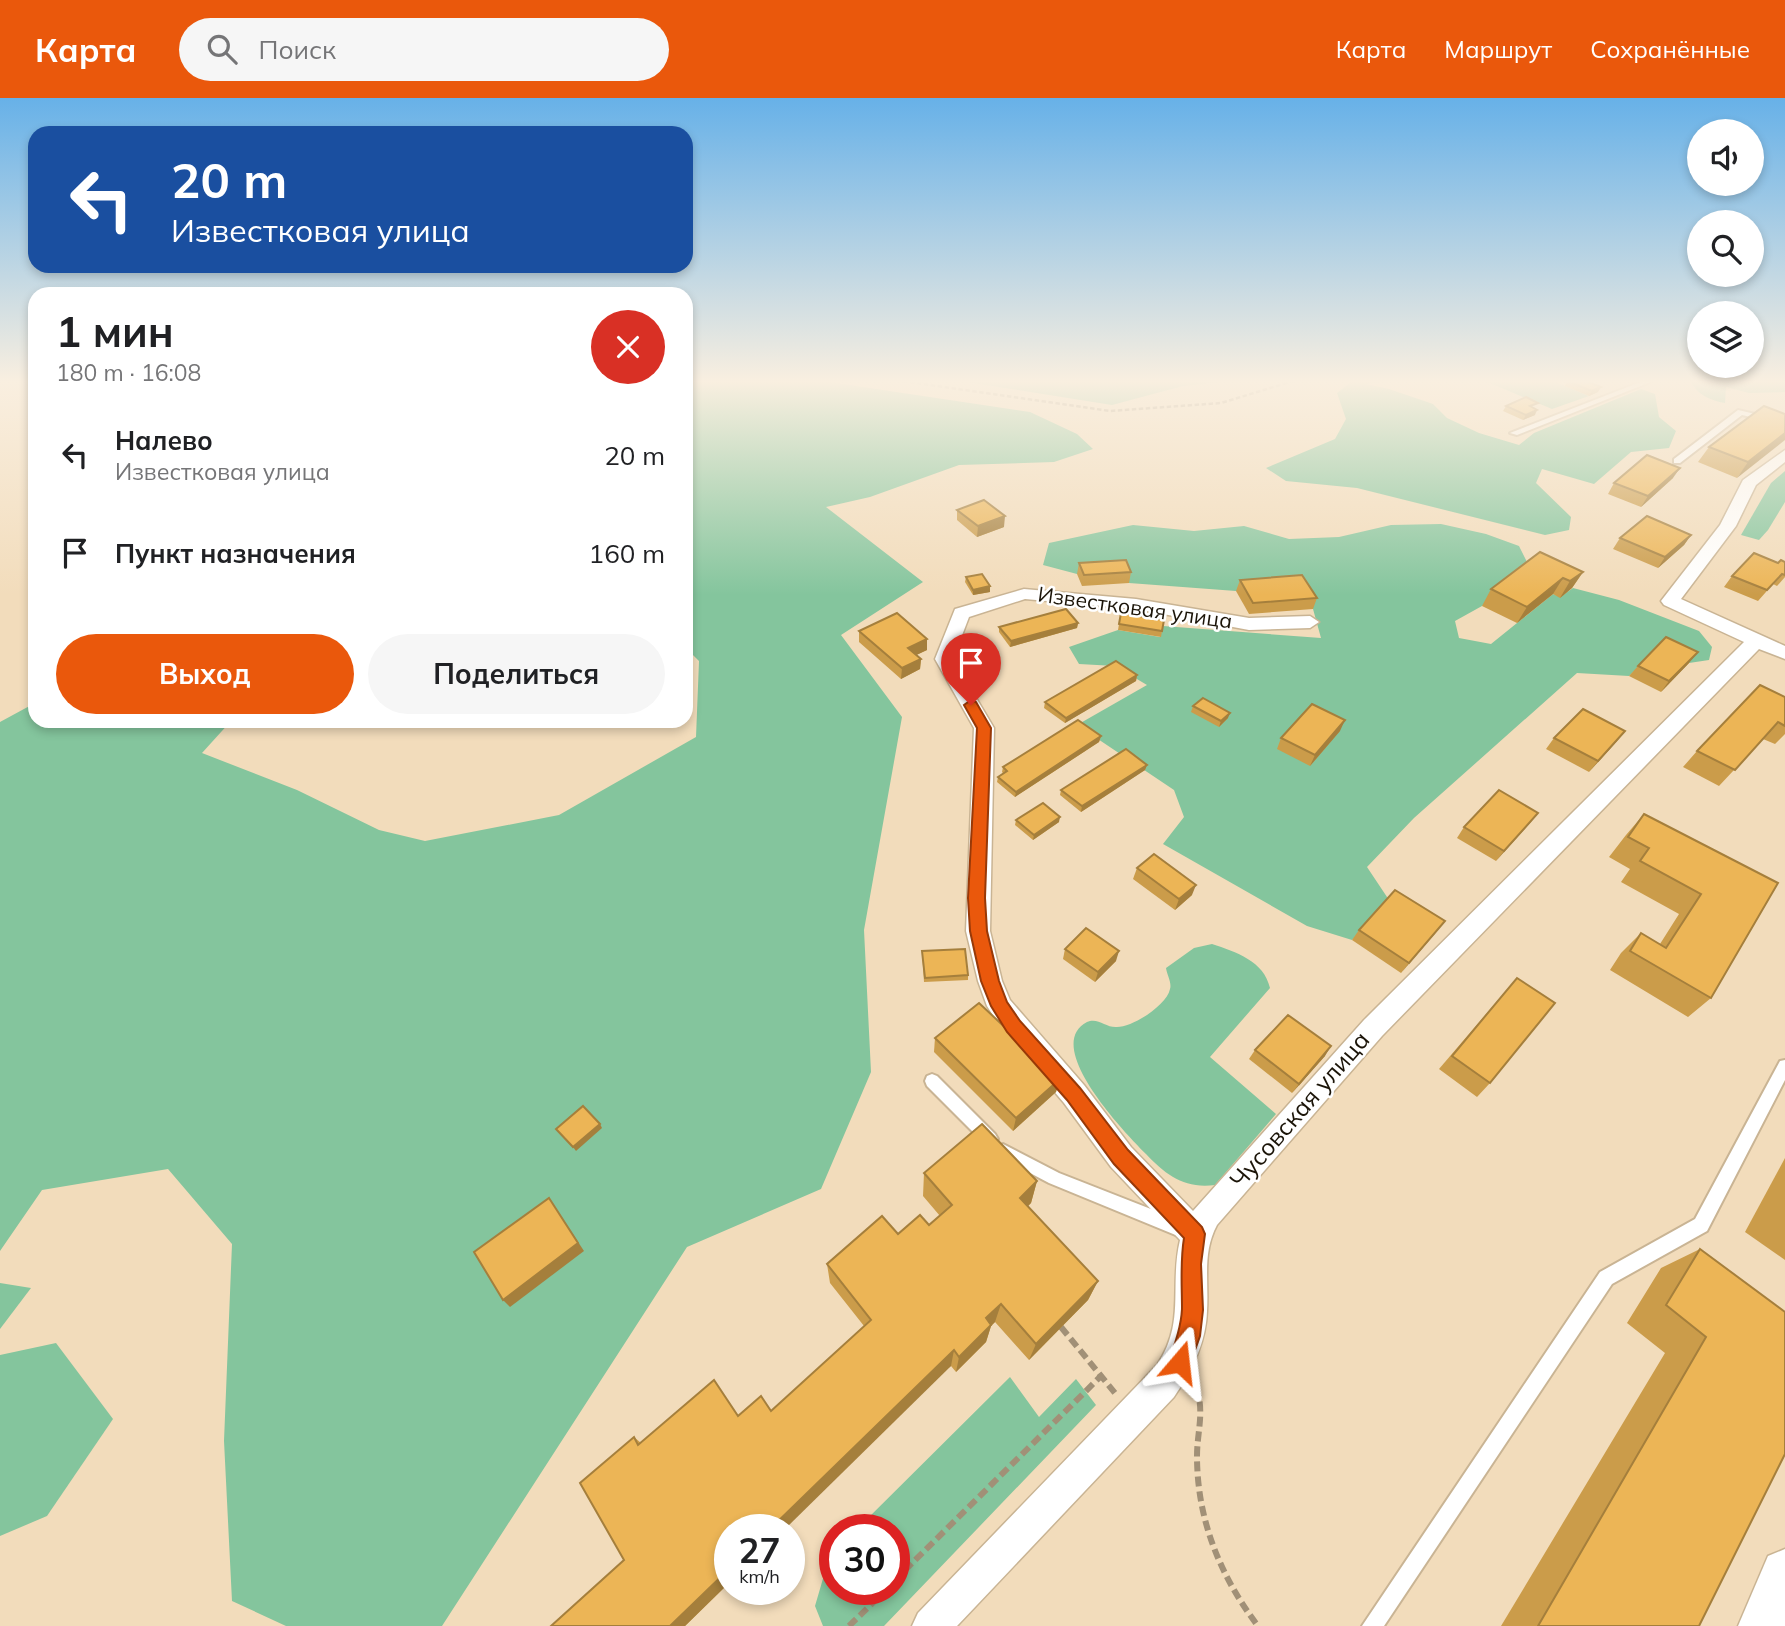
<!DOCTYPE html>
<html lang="ru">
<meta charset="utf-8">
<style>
:root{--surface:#fff;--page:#f6f6f6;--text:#202124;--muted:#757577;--accent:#ea580c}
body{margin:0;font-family:Mulish,sans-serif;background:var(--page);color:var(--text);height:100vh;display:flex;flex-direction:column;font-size:26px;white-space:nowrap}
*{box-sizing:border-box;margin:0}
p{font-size:23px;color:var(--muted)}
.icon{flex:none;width:38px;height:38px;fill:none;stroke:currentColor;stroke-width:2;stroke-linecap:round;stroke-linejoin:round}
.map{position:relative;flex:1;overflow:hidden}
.side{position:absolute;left:28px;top:189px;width:665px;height:441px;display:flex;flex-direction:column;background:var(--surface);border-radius:21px;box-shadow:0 4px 10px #0003}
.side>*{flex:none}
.top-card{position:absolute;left:28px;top:28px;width:665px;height:147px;border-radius:21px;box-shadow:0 4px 10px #0003;background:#1a4fa0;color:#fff;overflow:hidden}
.controls{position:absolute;left:1687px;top:21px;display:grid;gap:14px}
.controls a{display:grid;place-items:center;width:77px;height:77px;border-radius:50%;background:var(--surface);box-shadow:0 4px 10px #0003;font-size:35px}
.speed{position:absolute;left:714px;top:1416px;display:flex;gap:14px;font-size:35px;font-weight:700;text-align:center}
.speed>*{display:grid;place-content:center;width:91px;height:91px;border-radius:50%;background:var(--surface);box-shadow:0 4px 10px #0003;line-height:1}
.speed small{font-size:18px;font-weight:400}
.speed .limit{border:10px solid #d22;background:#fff;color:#111}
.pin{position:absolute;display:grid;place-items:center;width:60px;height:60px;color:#fff;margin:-72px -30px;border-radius:50% 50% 50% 0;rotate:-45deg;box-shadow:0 0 7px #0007}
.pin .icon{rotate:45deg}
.me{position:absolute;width:77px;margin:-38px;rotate:17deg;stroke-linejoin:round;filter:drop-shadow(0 0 5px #0008)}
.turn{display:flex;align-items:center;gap:24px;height:147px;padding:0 28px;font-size:32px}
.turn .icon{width:91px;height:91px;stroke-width:2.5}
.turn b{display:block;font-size:49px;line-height:60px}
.round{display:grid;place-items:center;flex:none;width:74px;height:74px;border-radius:37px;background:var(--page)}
.overview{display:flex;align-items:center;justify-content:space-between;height:119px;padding:0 28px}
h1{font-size:42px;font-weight:700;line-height:52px}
.button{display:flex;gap:14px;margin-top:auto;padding:14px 28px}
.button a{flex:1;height:80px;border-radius:42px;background:var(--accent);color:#fff;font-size:28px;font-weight:700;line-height:80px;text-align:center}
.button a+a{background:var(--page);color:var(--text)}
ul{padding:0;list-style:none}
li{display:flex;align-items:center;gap:21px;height:98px;padding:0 28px}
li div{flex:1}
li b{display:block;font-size:26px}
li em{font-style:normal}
header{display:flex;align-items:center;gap:42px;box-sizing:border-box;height:98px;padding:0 35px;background:var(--accent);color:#fff}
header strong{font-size:33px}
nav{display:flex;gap:38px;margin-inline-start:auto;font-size:24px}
.search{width:490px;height:63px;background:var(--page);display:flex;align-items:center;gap:18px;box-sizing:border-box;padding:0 24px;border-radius:38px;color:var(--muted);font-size:26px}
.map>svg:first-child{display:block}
.green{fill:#84c59d}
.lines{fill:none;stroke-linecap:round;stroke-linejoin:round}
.service-casing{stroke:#c9b494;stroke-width:4}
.minor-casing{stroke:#c9b494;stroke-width:3}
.tertiary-casing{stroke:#c9b494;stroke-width:3}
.path-far1{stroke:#a19077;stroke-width:2.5;stroke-dasharray:4.5 2.5;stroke-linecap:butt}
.path{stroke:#a19077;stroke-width:6;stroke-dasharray:10 5;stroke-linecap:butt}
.service{fill:#fff;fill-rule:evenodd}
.minor{fill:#fff;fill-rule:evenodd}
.tertiary{fill:#fff;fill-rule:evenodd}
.wall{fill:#cb9c4a}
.shaded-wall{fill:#a57f3c}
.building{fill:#ecb556;stroke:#a57f3c;stroke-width:2}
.route{fill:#ea580c;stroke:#983908;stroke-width:2}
.labels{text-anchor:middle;stroke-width:5;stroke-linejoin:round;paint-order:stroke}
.street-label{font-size:21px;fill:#1b1408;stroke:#fff}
.near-street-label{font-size:24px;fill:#1b1408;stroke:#fff}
</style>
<header>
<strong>Карта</strong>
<div class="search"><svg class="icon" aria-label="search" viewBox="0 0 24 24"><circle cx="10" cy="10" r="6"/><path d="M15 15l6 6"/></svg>Поиск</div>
<nav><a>Карта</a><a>Маршрут</a><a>Сохранённые</a></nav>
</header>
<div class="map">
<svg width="1785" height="1528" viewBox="0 0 1785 1528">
<rect width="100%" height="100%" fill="#f2dcbb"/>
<!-- green -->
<g class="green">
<polygon points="686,283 823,283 1030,314 1077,336 1093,351 1054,364 959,367 870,399 826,409 923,484 841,537 902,619 864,832 871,974 821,1091 687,1149 442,1528 286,1528 232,1503 224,1343 232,1146 168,1071 42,1092 0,1153 0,624 35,605 35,623 231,623 202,655 297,692 379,732 425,743 559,717 696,639 699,563 686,550"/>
<polygon points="961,283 1227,283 1183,288 1112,307"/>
<polygon points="1352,283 1388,283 1366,286 1389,291 1433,306 1447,320 1479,335 1519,347 1534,335 1641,291 1655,296 1659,319 1676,333 1669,350 1631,354 1594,386 1542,371 1536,385 1571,419 1569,432 1545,437 1357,390 1286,383 1266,370 1335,341 1346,321 1337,295"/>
<polygon points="1485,283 1553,283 1589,298 1552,311"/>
<path d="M 1691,283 L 1785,283 L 1785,294 L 1749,295 L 1726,289 L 1725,305 C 1711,303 1696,296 1691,283 Z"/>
<polygon points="1785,373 1785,404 1768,432 1759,442 1741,437 1771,385"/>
<polygon points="1441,426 1486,436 1519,448 1530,470 1482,508 1455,523 1459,540 1491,546 1553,496 1560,499 1573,490 1619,502 1699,533 1712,549 1709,562 1689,565 1658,550 1629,578 1577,575 1414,720 1367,769 1389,802 1352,842 1307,828 1163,746 1184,719 1174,692 1077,627 1147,587 1115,568 1079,566 1069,549 1118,532 1160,539 1163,528 1321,540 1313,511 1298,488 1236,493 1129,485 1124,473 1077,476 1043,467 1049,445 1133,427 1194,433 1244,428 1289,441 1339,439 1391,427"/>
<path d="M 1212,846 C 1236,854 1264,863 1270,890 L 1210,959 L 1276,1016 L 1215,1087 C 1184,1091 1166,1077 1146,1056 C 1126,1036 1041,948 1087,924 C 1098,919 1106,930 1117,929 C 1133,929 1167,907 1170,891 C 1172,885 1167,877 1166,870 L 1194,850 Z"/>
<polygon points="0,1185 31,1190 0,1231"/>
<polygon points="56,1245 113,1321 47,1418 0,1438 0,1257"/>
<polygon points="1010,1279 1039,1319 1076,1281 1096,1307 884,1528 823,1528 815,1508 829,1460 835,1454 835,1491 894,1491 894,1432 857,1431"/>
</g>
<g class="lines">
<defs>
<g id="service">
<polygon points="1643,283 1653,283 1517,337 1510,335"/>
<polygon points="1738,312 1785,323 1785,327 1742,317 1680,365 1674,365 1674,361"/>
<polygon points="1785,962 1785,982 1707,1133 1612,1186 1384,1528 1362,1528 1600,1174 1695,1121 1780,963"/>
<polygon points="932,976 937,978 995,1036 998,1041 995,1046 990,1048 985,1046 927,988 925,983 927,978"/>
<polygon points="1003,1046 1059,1075 1184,1124 1186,1130 1184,1136 1178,1138 1049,1085 998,1058 995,1053 998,1048"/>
</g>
<path id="minor" d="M 1785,352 L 1785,364 L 1756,387 L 1736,428 L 1681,501 L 1785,548 L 1785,561 L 1759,551 L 1382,938 L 1217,1127 C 1202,1155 1209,1183 1207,1213 C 1206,1245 1192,1273 1174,1299 L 957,1528 L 912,1528 L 918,1515 L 1157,1267 C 1186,1224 1169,1188 1180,1142 L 1111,1069 L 1064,1005 L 1005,936 L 987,908 L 978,883 L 966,833 L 974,630 L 935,561 L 955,511 L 1024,491 L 1136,501 L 1249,520 L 1310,518 L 1319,524 L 1310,530 L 1249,532 L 1136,511 L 1025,501 L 969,519 L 953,561 L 994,630 L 990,833 L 1002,883 L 1010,902 L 1084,987 L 1131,1049 L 1193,1113 L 1364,922 L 1744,544 L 1664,507 L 1661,503 L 1720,427 L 1743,382 Z"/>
<polygon id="tertiary" points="1785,1451 1785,1528 1738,1528 1768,1458"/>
</defs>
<!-- service casing -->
<use href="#service" class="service-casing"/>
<!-- minor casing -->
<use href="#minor" class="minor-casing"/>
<!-- tertiary casing -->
<use href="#tertiary" class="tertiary-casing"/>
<!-- path-far1 -->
<polyline class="path-far1" points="903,283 1110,313 1221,305 1293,283"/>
<!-- path -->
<g class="path">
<polyline points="1061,1229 1115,1295"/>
<path d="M 1196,1289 C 1205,1313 1197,1334 1197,1358 C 1197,1421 1220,1478 1258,1528"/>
<polyline points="894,1483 1101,1278"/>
<polyline points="849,1528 887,1491"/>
</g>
<!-- service -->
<use href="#service" class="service"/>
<!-- minor -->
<use href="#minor" class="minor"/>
<!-- tertiary -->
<use href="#tertiary" class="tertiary"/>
</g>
<!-- wall -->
<g class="wall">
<polygon points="1567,283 1598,294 1589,298 1565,288"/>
<polygon points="1506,308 1536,310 1534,310 1535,317 1523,322 1503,313"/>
<polygon points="1785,316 1737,380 1698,364 1709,349"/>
<polygon points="1673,380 1641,409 1608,396 1614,385"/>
<polygon points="957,412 1004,429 977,439 957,422"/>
<polygon points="1691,437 1684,447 1658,470 1613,451 1620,440"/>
<polygon points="1785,464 1785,479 1777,488 1773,486 1758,503 1724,489 1732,478"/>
<polygon points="1079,465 1131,474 1129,485 1082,488 1077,476"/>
<polygon points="1583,474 1572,490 1560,500 1553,496 1517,525 1482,508 1491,491"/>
<polygon points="966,479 990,494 973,497 965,484"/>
<polygon points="1240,482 1317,500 1313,511 1249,516 1236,493"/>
<polygon points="1121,515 1162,533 1161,539 1118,532"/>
<polygon points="1078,525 1077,530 1010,549 999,534 999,529"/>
<polygon points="859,533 927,541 927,552 916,557 921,561 920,571 901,581 859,544"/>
<polygon points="1689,565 1661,594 1629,578 1638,568"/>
<polygon points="1137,577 1136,583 1065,625 1044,610 1045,604"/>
<polygon points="1785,599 1785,636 1775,646 1763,641 1719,688 1683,669 1697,653"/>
<polygon points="1193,608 1228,620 1219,629 1191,614"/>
<polygon points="1340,633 1310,668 1277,651 1281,640"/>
<polygon points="1101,638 1099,644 1015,699 997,684 998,679 1003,675 1002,674 1003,669"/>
<polygon points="1554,640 1617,643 1589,674 1546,651"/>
<polygon points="1147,667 1145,672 1081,714 1060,697 1061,692"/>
<polygon points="1538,715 1496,763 1457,740 1464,729"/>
<polygon points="1644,716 1778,785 1711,900 1688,919 1610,872 1621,855 1641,835 1660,846 1679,816 1621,784 1630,771 1609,759 1626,737"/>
<polygon points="1016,722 1059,724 1033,742 1015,727"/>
<polygon points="1137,770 1192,797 1175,812 1133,781"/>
<polygon points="1359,832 1437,833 1401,875 1352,842"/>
<polygon points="1065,851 1116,863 1095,884 1063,861"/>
<polygon points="922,853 968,877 968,882 924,884"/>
<polygon points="1517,880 1490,985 1477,999 1439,971"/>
<polygon points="935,940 1060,981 1056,994 1013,1033 934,954"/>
<polygon points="1255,952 1325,958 1292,995 1249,961"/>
<polygon points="1785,1060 1785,1162 1745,1134"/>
<polygon points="924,1075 1037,1083 1031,1105 1028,1108 1098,1183 1088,1202 1029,1262 995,1224 991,1228 986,1244 956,1274 951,1268 730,1432 730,1484 685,1528 624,1462 634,1339 641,1345 738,1318 771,1313 864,1228 830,1185 827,1166 898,1136 929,1127 940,1118 923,1098"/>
<polygon points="1700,1151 1785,1214 1699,1528 1501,1528 1665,1255 1627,1225 1661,1170"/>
</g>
<!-- shaded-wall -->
<g class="shaded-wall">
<polygon points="1601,289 1598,294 1589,298 1592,293"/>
<polygon points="1537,312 1535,317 1523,322 1526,317"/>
<polygon points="1785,335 1785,342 1737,380 1748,364"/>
<polygon points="1680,370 1673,380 1641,409 1648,398"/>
<polygon points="1005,418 1004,429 977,439 978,428"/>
<polygon points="1691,437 1684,447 1658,470 1665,459"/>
<polygon points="1583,474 1572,490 1560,500 1570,483"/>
<polygon points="1563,480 1553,496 1517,525 1527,509"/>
<polygon points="990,488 990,494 973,497 973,492"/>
<polygon points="1078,525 1077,530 1010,549 1011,543"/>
<polygon points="927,541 927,552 908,561 908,550"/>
<polygon points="1698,554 1689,565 1661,594 1669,583"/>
<polygon points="921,561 920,571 901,581 902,570"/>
<polygon points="1137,577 1136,583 1065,625 1066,620"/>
<polygon points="1230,615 1228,620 1219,629 1221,623"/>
<polygon points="1345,622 1340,633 1310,668 1315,657"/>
<polygon points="1625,633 1617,643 1589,674 1598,663"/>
<polygon points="1101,638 1099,644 1015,699 1016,694"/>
<polygon points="1147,667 1145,672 1081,714 1082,708"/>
<polygon points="1538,715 1530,725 1496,763 1504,753"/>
<polygon points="1060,719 1059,724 1033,742 1034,737"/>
<polygon points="1196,787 1192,797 1175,812 1179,801"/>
<polygon points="1445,823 1437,833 1401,875 1409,865"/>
<polygon points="1119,853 1116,863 1095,884 1098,874"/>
<polygon points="1331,948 1325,958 1292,995 1299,986"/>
<polygon points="1060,981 1056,994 1013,1033 1016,1020"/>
<polygon points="600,1026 602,1030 576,1053 573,1049"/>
<polygon points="1037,1083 1031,1105 1014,1122 1020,1100"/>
<polygon points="549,1100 584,1153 510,1209 503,1202"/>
<polygon points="1098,1183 1088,1202 1029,1262 1036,1246"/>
<polygon points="1001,1206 995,1224 991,1228 986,1244 956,1274 959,1259 986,1220"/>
<polygon points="954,1252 951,1268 784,1432 769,1432"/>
<polygon points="730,1470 730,1484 685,1528 670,1528"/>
</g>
<!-- building -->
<g class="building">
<polygon points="1567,283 1586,283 1601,289 1592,293"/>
<polygon points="1526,299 1538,305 1530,308 1537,312 1526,317 1506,308"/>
<polygon points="1764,308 1785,316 1785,335 1748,364 1709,349"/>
<polygon points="1647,357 1680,370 1648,398 1614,385"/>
<polygon points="984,402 1005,418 978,428 957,412"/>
<polygon points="1647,418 1691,437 1665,459 1620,440"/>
<polygon points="1540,454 1583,474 1570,483 1563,480 1527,509 1491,491"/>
<polygon points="1754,455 1778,465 1781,462 1785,464 1785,477 1782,476 1767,492 1732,478"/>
<polygon points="1126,462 1131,474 1084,477 1079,465"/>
<polygon points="982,476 990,488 973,492 966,479"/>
<polygon points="1302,477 1317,500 1253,505 1240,482"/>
<polygon points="1066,511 1078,525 1011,543 999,529"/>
<polygon points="897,515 927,541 908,550 921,561 902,570 859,533"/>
<polygon points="1121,515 1164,522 1162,533 1119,526"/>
<polygon points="1666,539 1698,554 1669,583 1638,568"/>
<polygon points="1116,563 1137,577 1066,620 1045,604"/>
<polygon points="1760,587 1785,599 1785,628 1778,624 1735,672 1697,653"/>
<polygon points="1203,600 1230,615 1221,623 1193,608"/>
<polygon points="1312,606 1345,622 1315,657 1281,640"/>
<polygon points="1583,611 1625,633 1598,663 1554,640"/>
<polygon points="1078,622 1101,638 1016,694 998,679 1007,673 1003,669"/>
<polygon points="1126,651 1147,667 1082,708 1061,692"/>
<polygon points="1499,692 1538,715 1504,753 1464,729"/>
<polygon points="1043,705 1060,719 1034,737 1016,722"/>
<polygon points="1644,716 1778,785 1711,900 1630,853 1641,835 1666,850 1701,796 1640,763 1649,750 1628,739"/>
<polygon points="1154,756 1196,787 1179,801 1137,770"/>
<polygon points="1395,792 1445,823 1409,865 1359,832"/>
<polygon points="1086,830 1119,853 1098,874 1065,851"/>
<polygon points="965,851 968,877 925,880 922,853"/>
<polygon points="1517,880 1555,905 1490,985 1452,958"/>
<polygon points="979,905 1060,981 1016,1020 935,940"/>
<polygon points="1288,917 1331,948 1299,986 1255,952"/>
<polygon points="583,1008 600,1026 573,1049 556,1031"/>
<polygon points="982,1026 1037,1083 1020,1100 1098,1183 1036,1246 1001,1206 986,1220 991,1227 959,1259 954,1252 769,1432 730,1432 730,1470 670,1528 551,1528 624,1462 580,1385 634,1339 638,1347 714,1282 738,1318 761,1298 771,1313 871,1222 827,1166 882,1118 898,1136 920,1117 929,1127 952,1107 924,1075"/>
<polygon points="549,1100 578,1145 503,1202 474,1154"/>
<polygon points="1700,1151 1785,1214 1785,1356 1699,1528 1538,1528 1706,1239 1666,1207"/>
</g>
<!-- sky -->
<linearGradient id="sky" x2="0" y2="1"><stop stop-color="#67b1e8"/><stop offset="0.57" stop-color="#f9efe0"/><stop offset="1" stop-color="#f9efe0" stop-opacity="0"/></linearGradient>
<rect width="1785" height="497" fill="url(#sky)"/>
<!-- route -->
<path class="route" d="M 971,602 L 976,604 L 991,630 L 985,800 L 987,833 L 999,883 L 1007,904 L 1020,923 L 1080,990 L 1128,1052 L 1202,1129 L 1205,1136 L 1201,1166 L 1203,1212 L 1200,1238 L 1188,1272 L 1180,1275 L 1172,1272 L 1168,1264 C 1175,1247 1181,1230 1182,1211 C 1182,1186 1180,1164 1184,1140 L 1114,1066 L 1067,1002 L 1007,934 L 991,908 L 981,883 L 970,833 L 968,800 L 977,630 L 964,607 Z"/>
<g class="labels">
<!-- street labels -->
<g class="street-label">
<text transform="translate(1135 510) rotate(8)" y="7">Известковая улица</text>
</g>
<!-- near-street labels -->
<g class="near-street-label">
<text transform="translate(1300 1012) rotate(-49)" y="8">Чусовская улица</text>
</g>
</g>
</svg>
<div class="controls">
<a><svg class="icon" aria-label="sound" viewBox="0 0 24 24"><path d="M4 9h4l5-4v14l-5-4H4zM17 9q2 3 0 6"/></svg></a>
<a><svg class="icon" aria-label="search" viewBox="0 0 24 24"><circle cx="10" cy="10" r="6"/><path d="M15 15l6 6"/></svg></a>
<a><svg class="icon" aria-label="layers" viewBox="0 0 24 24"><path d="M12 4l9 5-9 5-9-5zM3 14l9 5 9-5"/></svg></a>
</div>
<div class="speed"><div>27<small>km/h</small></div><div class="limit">30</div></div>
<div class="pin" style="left:971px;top:607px;background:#d93025"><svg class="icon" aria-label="arrive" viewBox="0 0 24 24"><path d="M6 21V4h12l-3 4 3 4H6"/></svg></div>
<svg class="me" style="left:1180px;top:1264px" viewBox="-20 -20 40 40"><path d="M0-17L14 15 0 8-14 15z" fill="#ea580c" stroke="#fff" stroke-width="4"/></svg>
<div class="top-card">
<div class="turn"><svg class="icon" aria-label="left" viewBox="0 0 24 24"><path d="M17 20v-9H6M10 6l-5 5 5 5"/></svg><div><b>20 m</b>Известковая улица</div></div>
</div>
<section class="side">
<div class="overview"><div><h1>1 мин</h1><p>180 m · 16:08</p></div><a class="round" style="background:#d93025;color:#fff"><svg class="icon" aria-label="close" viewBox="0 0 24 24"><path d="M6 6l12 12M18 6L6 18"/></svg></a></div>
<ul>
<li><svg class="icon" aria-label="left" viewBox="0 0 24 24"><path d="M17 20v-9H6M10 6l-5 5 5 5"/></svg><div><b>Налево</b><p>Известковая улица</p></div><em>20 m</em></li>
<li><svg class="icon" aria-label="arrive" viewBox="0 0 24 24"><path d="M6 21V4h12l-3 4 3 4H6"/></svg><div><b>Пункт назначения</b></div><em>160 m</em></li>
</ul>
<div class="button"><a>Выход</a><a>Поделиться</a></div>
</section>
</div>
